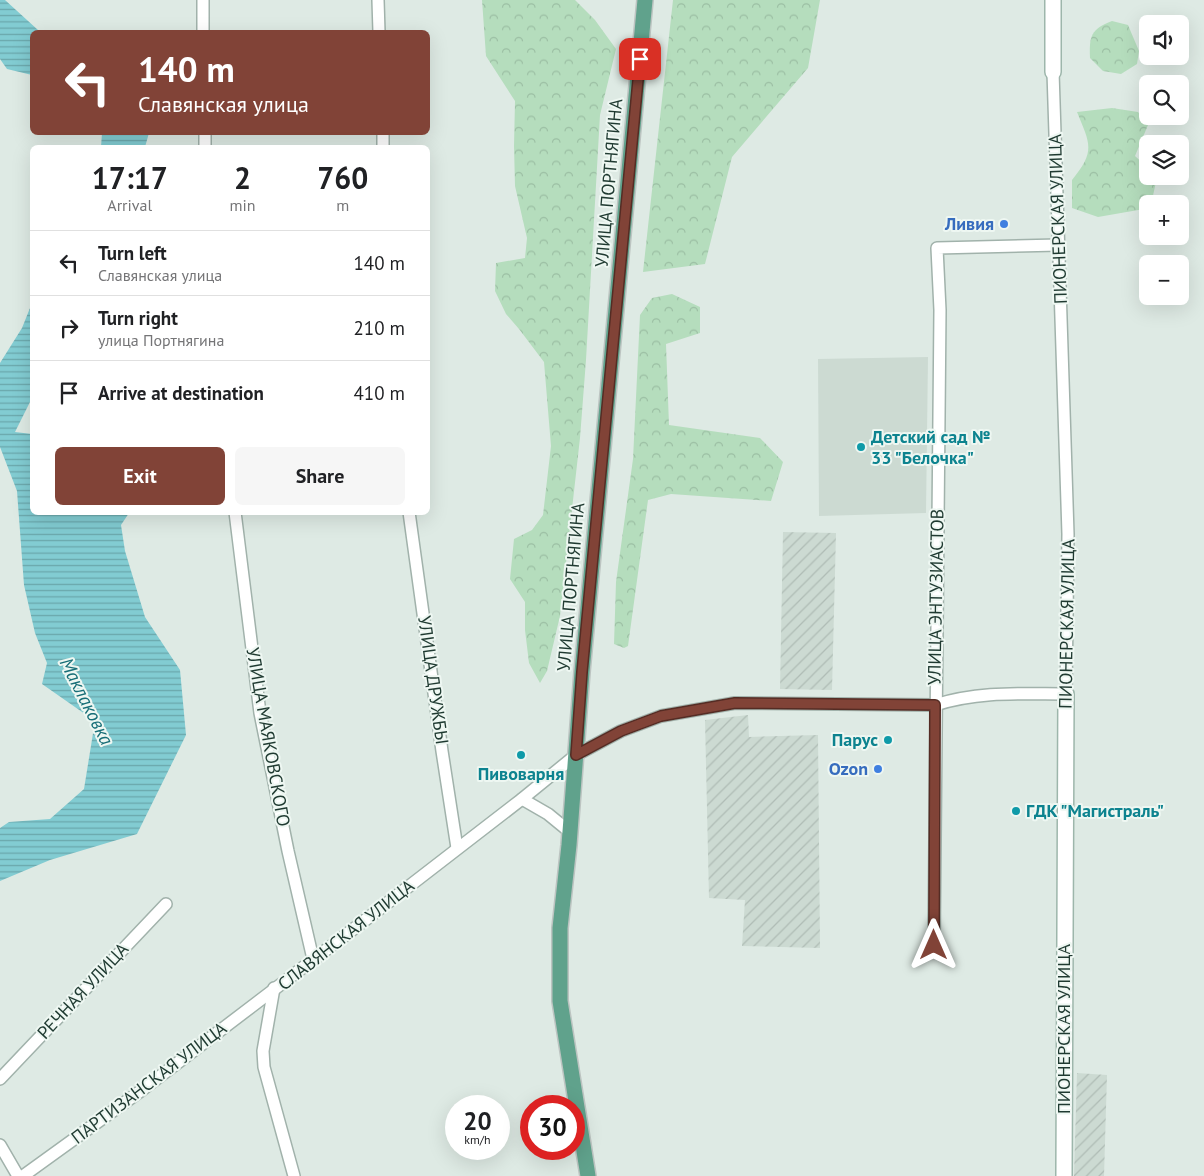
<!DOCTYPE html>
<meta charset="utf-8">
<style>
:root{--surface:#fff;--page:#f6f6f6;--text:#202124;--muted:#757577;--line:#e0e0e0;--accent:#814337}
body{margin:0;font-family:"PT Sans",sans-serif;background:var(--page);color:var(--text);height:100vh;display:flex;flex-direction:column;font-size:19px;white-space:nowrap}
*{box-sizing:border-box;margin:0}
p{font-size:16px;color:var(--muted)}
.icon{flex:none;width:28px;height:28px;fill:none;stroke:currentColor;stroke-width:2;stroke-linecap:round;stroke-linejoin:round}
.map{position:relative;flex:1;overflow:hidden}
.drawer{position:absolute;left:30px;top:145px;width:400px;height:370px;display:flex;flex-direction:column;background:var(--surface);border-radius:8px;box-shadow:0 5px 20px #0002}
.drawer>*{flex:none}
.banner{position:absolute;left:30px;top:30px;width:400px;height:105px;border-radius:8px;box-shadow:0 5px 20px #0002;background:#814337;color:#fff;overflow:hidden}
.buttons{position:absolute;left:1139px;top:15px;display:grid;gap:10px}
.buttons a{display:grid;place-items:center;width:50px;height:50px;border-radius:8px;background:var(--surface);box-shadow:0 5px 20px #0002;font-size:25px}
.speed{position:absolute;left:445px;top:1095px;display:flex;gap:10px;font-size:25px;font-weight:700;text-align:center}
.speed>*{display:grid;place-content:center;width:65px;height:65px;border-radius:50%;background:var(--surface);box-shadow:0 5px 20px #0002;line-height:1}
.speed small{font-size:12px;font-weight:400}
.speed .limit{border:8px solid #d22;background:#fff;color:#111}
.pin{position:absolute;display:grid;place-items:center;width:42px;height:42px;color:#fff;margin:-21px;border-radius:10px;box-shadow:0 2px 8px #0006}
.me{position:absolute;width:55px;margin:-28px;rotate:0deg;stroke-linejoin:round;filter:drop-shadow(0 0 4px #0008)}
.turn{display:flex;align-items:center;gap:18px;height:105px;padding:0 25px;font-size:22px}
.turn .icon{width:65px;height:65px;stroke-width:2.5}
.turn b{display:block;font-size:35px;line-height:42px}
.eta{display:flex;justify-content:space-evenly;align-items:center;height:85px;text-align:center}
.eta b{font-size:30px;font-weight:800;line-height:35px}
.cta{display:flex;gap:10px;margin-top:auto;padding:10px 25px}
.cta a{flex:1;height:58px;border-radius:8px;background:var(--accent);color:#fff;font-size:20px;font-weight:800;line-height:58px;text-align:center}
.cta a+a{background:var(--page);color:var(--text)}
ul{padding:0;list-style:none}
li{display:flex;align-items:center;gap:15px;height:65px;padding:0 25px;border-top:1px solid var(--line)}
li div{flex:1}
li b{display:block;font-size:19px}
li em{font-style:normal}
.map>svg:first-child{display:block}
.built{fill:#ccdad2}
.industrial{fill:url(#industrial-furrows)}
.forest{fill:url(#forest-crowns)}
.water{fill:url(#water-rules)}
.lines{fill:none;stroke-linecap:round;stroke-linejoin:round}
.street-casing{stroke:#a1b2ab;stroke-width:14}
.secondary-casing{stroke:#9db6ab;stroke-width:18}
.primary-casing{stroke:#bcc4c1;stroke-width:18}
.street{stroke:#fff;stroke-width:11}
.secondary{stroke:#fff;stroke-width:15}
.primary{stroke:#60a28c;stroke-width:15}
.route-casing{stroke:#542c24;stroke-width:12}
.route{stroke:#814337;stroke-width:9}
.shop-dot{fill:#3f7fe0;stroke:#eef7f2;stroke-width:2}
.culture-dot{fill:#0f9aa8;stroke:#eef7f2;stroke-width:2}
.labels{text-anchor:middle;stroke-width:4;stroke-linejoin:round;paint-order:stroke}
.street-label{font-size:18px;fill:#1f3a31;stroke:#eef7f2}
.shop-label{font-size:18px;font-weight:bold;fill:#366cbe;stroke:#eef7f2;text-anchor:end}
.culture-label{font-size:18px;font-weight:bold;fill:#0d838f;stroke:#eef7f2;text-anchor:start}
.water-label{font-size:19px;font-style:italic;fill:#176e77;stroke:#eef7f2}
</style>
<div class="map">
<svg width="1204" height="1176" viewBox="0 0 1204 1176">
<defs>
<pattern id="industrial-furrows" width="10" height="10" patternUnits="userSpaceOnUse" patternTransform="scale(1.25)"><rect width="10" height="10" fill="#ccdad2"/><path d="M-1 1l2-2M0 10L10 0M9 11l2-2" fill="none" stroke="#afbcb5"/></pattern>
<pattern id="forest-crowns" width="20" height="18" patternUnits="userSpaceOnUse" patternTransform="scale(1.25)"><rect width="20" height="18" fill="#b5ddbd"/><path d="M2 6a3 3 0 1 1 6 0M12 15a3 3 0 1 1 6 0" fill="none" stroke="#9bbea3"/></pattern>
<pattern id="water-rules" width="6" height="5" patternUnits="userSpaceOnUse" patternTransform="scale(1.25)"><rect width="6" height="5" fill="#82ccd2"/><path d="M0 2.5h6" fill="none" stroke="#6aa7ab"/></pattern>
</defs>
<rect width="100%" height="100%" fill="#deeae4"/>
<!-- built -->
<polygon class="built" points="928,357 926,513 819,516 818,359"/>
<!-- industrial -->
<g class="industrial">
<polygon points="783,532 836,533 832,690 780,689"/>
<polygon points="748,715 749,737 818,735 820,948 742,946 745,900 709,898 705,720"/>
<polygon points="1077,1073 1107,1075 1104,1176 1074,1176"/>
</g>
<!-- forest -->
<g class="forest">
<polygon points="482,0 575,0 595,20 616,49 600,115 586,360 580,438 560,616 547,671 540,683 529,663 525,630 525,602 510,579 514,539 532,530 543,515 551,446 544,362 519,329 506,314 495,291 496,263 525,258 527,238 515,186 514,146 515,101 486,56"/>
<polygon points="673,0 820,0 808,68 732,157 705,264 643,272"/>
<path d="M 1112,21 L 1128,25 L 1139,51 L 1137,64 L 1121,74 L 1103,71 L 1090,58 C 1089,36 1091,29 1112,21 Z"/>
<path d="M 1112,108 L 1138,112 L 1148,125 L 1135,156 L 1147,167 L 1148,176 L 1154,176 L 1156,182 L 1152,200 L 1144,209 L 1098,217 L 1072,208 L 1072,180 C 1096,151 1090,144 1077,112 Z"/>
<polygon points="672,294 700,307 700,333 666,344 669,425 760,438 783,462 771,501 671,494 648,500 628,646 624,648 614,644 616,582 633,459 640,315 652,298"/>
</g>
<!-- water -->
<g class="water">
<polygon points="0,0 5,0 38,30 47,32 32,32 32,75 7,69 0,59"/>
<polygon points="102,133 102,132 149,133 145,147 101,147"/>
<polygon points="32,303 32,398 15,432 32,434 32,512 129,513 121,525 125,551 145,617 180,670 186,735 137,834 50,860 0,881 0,828 9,822 50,819 84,789 95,721 42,684 47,663 35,633 24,585 17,491 0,447 0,363 22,328"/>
</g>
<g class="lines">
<defs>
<g id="street">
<polyline points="203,0 203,32"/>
<polyline points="378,0 379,32"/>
<polyline points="205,132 205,148"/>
<polyline points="383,132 383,148"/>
<polyline points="235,512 260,713 288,851 313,959"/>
<polyline points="409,512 442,751 457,848"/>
<polyline points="522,799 548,814 570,832"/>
<polyline points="934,945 940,310 937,248 1058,245"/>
<polyline points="274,988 263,1051 264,1067 294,1176"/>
<polyline points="0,1079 166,904"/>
<polyline points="0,1145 18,1176"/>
<path d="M 23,1176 L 142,1090 L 364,921 L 522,799 L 576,755 L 621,731 L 661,716 L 735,703 L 935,705 C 980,691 1020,694 1066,694 L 1068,534 L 1053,72"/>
</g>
<g id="secondary">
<polyline points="1053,0 1053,72"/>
<polyline points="1064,1176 1066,694"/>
</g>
<polyline id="primary" points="588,1176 560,1001 560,928 569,845 582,672 645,0"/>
</defs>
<!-- street casing -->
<use href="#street" class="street-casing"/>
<!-- secondary casing -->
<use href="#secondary" class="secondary-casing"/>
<!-- primary casing -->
<use href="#primary" class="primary-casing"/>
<!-- street -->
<use href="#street" class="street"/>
<!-- secondary -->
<use href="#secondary" class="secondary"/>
<!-- primary -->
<use href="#primary" class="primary"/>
</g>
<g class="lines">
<defs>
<polyline id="route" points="640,59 582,672 576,755 621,731 661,716 735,703 935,705 934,945"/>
</defs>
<!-- route casing -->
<use href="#route" class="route-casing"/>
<!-- route -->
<use href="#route" class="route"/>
</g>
<!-- markers -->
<g class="shop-dot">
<circle cx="1004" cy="224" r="5"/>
<circle cx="878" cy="769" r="5"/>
</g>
<g class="culture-dot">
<circle cx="861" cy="447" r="5"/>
<circle cx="888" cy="740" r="5"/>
<circle cx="521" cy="755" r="5"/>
<circle cx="1016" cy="811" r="5"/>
</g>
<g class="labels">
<!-- street labels -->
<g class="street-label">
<text transform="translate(609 183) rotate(-85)" y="6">УЛИЦА ПОРТНЯГИНА</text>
<text transform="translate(1058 219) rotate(-92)" y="6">ПИОНЕРСКАЯ УЛИЦА</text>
<text transform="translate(571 587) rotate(-85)" y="6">УЛИЦА ПОРТНЯГИНА</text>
<text transform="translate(936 597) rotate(-89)" y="6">УЛИЦА ЭНТУЗИАСТОВ</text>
<text transform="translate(1067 624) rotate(-89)" y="6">ПИОНЕРСКАЯ УЛИЦА</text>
<text transform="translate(433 680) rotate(82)" y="6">УЛИЦА ДРУЖБЫ</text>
<text transform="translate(268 737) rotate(80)" y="6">УЛИЦА МАЯКОВСКОГО</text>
<text transform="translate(346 935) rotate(-38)" y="6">СЛАВЯНСКАЯ УЛИЦА</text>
<text transform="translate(83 991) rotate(-47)" y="6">РЕЧНАЯ УЛИЦА</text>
<text transform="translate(1064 1029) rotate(-90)" y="6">ПИОНЕРСКАЯ УЛИЦА</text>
<text transform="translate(149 1083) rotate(-37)" y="6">ПАРТИЗАНСКАЯ УЛИЦА</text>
</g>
<!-- shop labels -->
<g class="shop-label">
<text x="994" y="230">Ливия</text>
<text x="868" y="775">Ozon</text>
</g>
<!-- culture labels -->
<g class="culture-label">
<text x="871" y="443">Детский сад №<tspan x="871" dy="21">33 "Белочка"</tspan></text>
<text x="878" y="746" text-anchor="end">Парус</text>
<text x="521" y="780" text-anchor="middle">Пивоварня</text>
<text x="1026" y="817">ГДК "Магистраль"</text>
</g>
<!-- water labels -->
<g class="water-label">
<text transform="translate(87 701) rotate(63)" y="7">Маклаковка</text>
</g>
</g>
</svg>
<div class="buttons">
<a><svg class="icon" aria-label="sound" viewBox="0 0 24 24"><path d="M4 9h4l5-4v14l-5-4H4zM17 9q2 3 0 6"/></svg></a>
<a><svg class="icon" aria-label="search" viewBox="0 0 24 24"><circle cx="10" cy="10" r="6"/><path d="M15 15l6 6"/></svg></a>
<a><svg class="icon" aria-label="layers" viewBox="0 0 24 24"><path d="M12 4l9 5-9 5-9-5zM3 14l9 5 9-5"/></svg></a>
<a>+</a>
<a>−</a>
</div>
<div class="speed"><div>20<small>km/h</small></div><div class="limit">30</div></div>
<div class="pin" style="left:640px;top:59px;background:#d93025"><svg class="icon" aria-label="arrive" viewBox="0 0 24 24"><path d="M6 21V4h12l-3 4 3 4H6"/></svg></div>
<svg class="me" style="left:934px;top:945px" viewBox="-20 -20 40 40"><path d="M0-17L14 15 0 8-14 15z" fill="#814337" stroke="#fff" stroke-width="4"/></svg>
<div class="banner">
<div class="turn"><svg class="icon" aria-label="left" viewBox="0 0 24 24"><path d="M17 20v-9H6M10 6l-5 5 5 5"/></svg><div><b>140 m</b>Славянская улица</div></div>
</div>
<section class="drawer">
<div class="eta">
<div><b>17:17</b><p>Arrival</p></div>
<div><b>2</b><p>min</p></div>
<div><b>760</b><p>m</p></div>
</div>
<ul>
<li><svg class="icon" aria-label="left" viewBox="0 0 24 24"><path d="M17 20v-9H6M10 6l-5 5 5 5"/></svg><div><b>Turn left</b><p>Славянская улица</p></div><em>140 m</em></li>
<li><svg class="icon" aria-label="right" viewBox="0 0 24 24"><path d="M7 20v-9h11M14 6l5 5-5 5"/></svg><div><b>Turn right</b><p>улица Портнягина</p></div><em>210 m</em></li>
<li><svg class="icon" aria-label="arrive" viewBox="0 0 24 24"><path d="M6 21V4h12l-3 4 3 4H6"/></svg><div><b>Arrive at destination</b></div><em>410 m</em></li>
</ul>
<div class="cta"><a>Exit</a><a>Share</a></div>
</section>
</div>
